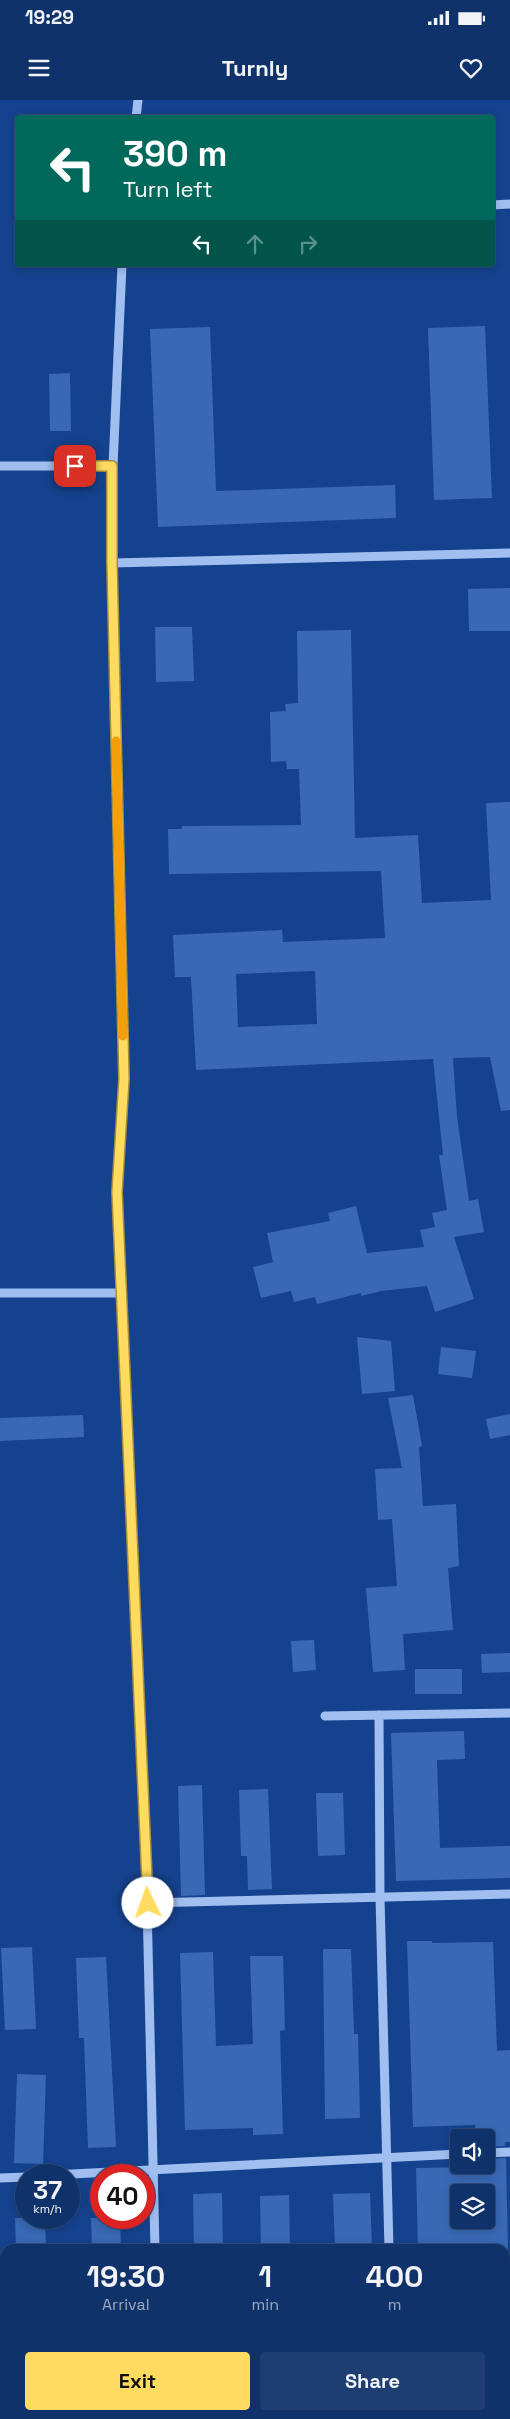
<!DOCTYPE html>
<style>
:root{--surface:#10326a;--page:#1e3e72;--text:#f1f3f6;--muted:#9caac1;--line:#304d7e;--accent:#ffdb5f}
body{margin:0;font-family:"Space Grotesk",sans-serif;background:var(--page);color:var(--text);height:100vh;display:flex;flex-direction:column;font-size:19px;white-space:nowrap}
*{box-sizing:border-box;margin:0}
p{font-size:16px;color:var(--muted)}
.icon{flex:none;width:28px;height:28px;fill:none;stroke:currentColor;stroke-width:2;stroke-linecap:round;stroke-linejoin:round}
.map{position:relative;flex:1;overflow:hidden}
.side{position:absolute;left:0px;top:2144px;width:510px;height:176px;display:flex;flex-direction:column;background:var(--surface);border-radius:15px 15px 0 0;box-shadow:0 2px 8px #0003,0 0 0 1px var(--line)}
.side>*{flex:none}
.guide{position:absolute;left:15px;top:15px;width:480px;height:152px;border-radius:5px;box-shadow:0 2px 8px #0003,0 0 0 1px var(--line);background:#00695c;color:#fff;overflow:hidden}
.controls{position:absolute;left:450px;top:2029px;display:grid;gap:10px}
.controls a{display:grid;place-items:center;width:45px;height:45px;border-radius:5px;background:var(--surface);box-shadow:0 2px 8px #0003,0 0 0 1px var(--line);font-size:25px}
.speed{position:absolute;left:15px;top:2064px;display:flex;gap:10px;font-size:25px;font-weight:700;text-align:center}
.speed>*{display:grid;place-content:center;width:65px;height:65px;border-radius:50%;background:var(--surface);box-shadow:0 2px 8px #0003,0 0 0 1px var(--line);line-height:1}
.speed small{font-size:12px;font-weight:400}
.speed .limit{border:8px solid #d22;background:#fff;color:#111}
.pin{position:absolute;display:grid;place-items:center;width:42px;height:42px;color:#fff;margin:-21px;border-radius:10px;box-shadow:0 2px 8px #0006}
.me{position:absolute;width:55px;margin:-28px;rotate:357deg;stroke-linejoin:round;filter:drop-shadow(0 0 4px #0008)}
.turn{display:flex;align-items:center;gap:18px;height:105px;padding:0 25px;font-size:22px}
.turn .icon{width:65px;height:65px;stroke-width:2.5}
.turn b{display:block;font-size:35px;line-height:42px}
.lanes{display:flex;align-items:center;height:48px;padding:0 25px;background:#0003;justify-content:center;gap:25px;direction:ltr}
.lanes .off{opacity:.35}
.eta{display:flex;justify-content:space-evenly;align-items:center;height:85px;text-align:center}
.eta b{font-size:30px;font-weight:700;line-height:35px}
.primary-button{display:flex;gap:10px;margin-top:auto;padding:10px 25px}
.primary-button a{flex:1;height:58px;border-radius:5px;background:var(--accent);color:#111;font-size:20px;font-weight:700;line-height:58px;text-align:center}
.primary-button a+a{background:var(--page);color:var(--text)}
.status{display:flex;justify-content:space-between;align-items:center;height:35px;padding:0 25px;background:var(--surface);direction:ltr}
.status svg{height:14px;fill:currentColor}
header{display:flex;justify-content:space-between;align-items:center;height:65px;padding:0 25px;background:var(--surface);font-size:22px;font-weight:700}
.map>svg:first-child{display:block}
.building{fill:#3969b5;fill-rule:evenodd}
.lines{fill:none;stroke-linecap:round;stroke-linejoin:round}
.minor{stroke:#a0bff0;stroke-width:9}
.route-casing{stroke:#a68e3e;stroke-width:12}
.route{stroke:#ffdb5f;stroke-width:9}
.slow{stroke:#f59e0b;stroke-width:9}
</style>
<div class="status"><b>19:29</b><svg viewBox="0 0 49 12"><path d="M0 12V9h3v3zM5 12V6h3v6zM10 12V3h3v9zM15 12V0h3v12zM26 1h20v11H26zM47 4h2v5h-2z"/></svg></div>
<header><svg class="icon" aria-label="menu" viewBox="0 0 24 24"><path d="M4 6h16M4 12h16M4 18h16"/></svg>Turnly<svg class="icon" aria-label="heart" viewBox="0 0 24 24"><path d="M12 20l-8-8c-3-5 5-10 8-4 3-6 11-1 8 4z"/></svg></header>
<div class="map">
<svg width="510" height="2319" viewBox="0 0 510 2319">
<rect width="100%" height="100%" fill="#15428e"/>
<!-- building -->
<g class="building">
<polygon points="485,226 492,398 434,400 428,228"/>
<polygon points="210,227 216,391 395,385 396,418 158,427 150,229"/>
<polygon points="70,273 71,331 50,331 49,274"/>
<polygon points="510,488 510,531 469,531 468,489"/>
<polygon points="155,527 192,527 194,581 156,582"/>
<path d="M 351,530 L 355,738 L 418,735 L 422,803 L 491,800 L 486,703 L 510,702 L 510,1010 L 501,1011 L 490,957 L 453,958 L 457,1017 L 469,1101 L 478,1099 L 484,1132 L 454,1137 L 474,1199 L 435,1212 L 427,1186 L 381,1191 L 361,1196 L 361,1193 L 317,1204 L 315,1197 L 294,1202 L 291,1191 L 261,1198 L 253,1167 L 273,1162 L 267,1133 L 330,1121 L 328,1113 L 356,1106 L 367,1153 L 424,1147 L 420,1130 L 435,1127 L 432,1113 L 447,1110 L 439,1055 L 443,1055 L 433,959 L 196,970 L 191,877 L 175,877 L 173,835 L 282,830 L 283,842 L 385,838 L 381,771 L 169,774 L 168,729 L 182,729 L 182,726 L 301,725 L 299,669 L 287,669 L 286,661 L 271,662 L 270,612 L 286,611 L 285,604 L 298,603 L 297,531 ZM 315,871 L 317,924 L 238,927 L 236,874 Z"/>
<polygon points="357,1237 391,1241 395,1291 362,1294"/>
<polygon points="441,1247 476,1251 472,1278 438,1274"/>
<polygon points="413,1295 422,1346 419,1347 423,1406 456,1404 459,1466 448,1468 453,1530 403,1534 405,1570 373,1572 366,1488 397,1486 392,1419 378,1420 375,1369 402,1368 388,1298"/>
<polygon points="510,1314 510,1335 490,1339 486,1319"/>
<polygon points="83,1315 84,1337 0,1341 0,1318"/>
<polygon points="314,1540 316,1570 293,1572 291,1541"/>
<polygon points="510,1553 510,1572 482,1573 481,1554"/>
<rect x="415" y="1569" width="47" height="25"/>
<polygon points="464,1631 465,1659 437,1660 440,1748 510,1746 510,1778 396,1781 391,1633"/>
<polygon points="202,1685 205,1795 181,1796 178,1686"/>
<polygon points="268,1689 272,1789 248,1790 247,1756 241,1756 239,1690"/>
<polygon points="316,1693 343,1693 345,1755 318,1756"/>
<polygon points="407,1841 432,1841 432,1843 493,1842 497,1951 510,1950 510,2042 505,2042 505,2046 486,2047 486,2038 475,2038 475,2025 413,2027"/>
<polygon points="32,1847 36,1929 5,1930 1,1848"/>
<polygon points="323,1849 351,1849 354,1934 358,1934 360,2018 325,2019"/>
<polygon points="213,1852 216,1946 253,1944 250,1856 283,1856 285,1930 280,1931 283,2034 253,2035 253,2028 185,2030 180,1853"/>
<polygon points="106,1857 116,2047 88,2048 84,1938 79,1938 76,1858"/>
<polygon points="17,1974 46,1975 43,2064 14,2063"/>
<path d="M 506,2058 L 508,2149 L 418,2149 L 416,2068 L 476,2067 L 476,2065 L 486,2065 L 486,2059 ZM 459,2092 L 486,2092 L 486,2120 L 459,2120 Z"/>
<polygon points="222,2093 223,2149 194,2149 193,2094"/>
<polygon points="370,2093 372,2149 335,2149 333,2094"/>
<polygon points="289,2095 290,2149 261,2149 260,2096"/>
<polygon points="15,2118 45,2118 46,2149 16,2149"/>
<polygon points="91,2118 120,2118 121,2149 92,2149"/>
</g>
<g class="lines">
<!-- minor -->
<g class="minor">
<polyline points="136,18 138,0"/>
<polyline points="492,105 510,104"/>
<polyline points="122,165 113,366 112,463 124,979 117,1092 147,1803 155,2149"/>
<polyline points="0,366 113,366"/>
<polyline points="112,463 510,453"/>
<polyline points="0,1193 121,1193"/>
<polyline points="379,1615 380,1797 389,2149"/>
<polyline points="325,1616 510,1613"/>
<polyline points="147,1803 510,1794"/>
<polyline points="486,2053 510,2052"/>
<polyline points="53,2075 459,2054"/>
<polyline points="0,2078 26,2077"/>
<polyline points="505,2313 510,2313"/>
<polyline points="162,2315 162,2319"/>
<polyline points="395,2315 395,2319"/>
<polyline points="435,2319 485,2315"/>
</g>
</g>
<g class="lines">
<defs>
<polyline id="route" points="75,366 112,366 112,463 124,979 117,1092 148,1803"/>
</defs>
<!-- route casing -->
<use href="#route" class="route-casing"/>
<!-- route -->
<use href="#route" class="route"/>
<!-- slow -->
<polyline class="slow" points="116,641 123,936"/>
</g>
</svg>
<div class="controls">
<a><svg class="icon" aria-label="sound" viewBox="0 0 24 24"><path d="M4 9h4l5-4v14l-5-4H4zM17 9q2 3 0 6"/></svg></a>
<a><svg class="icon" aria-label="layers" viewBox="0 0 24 24"><path d="M12 4l9 5-9 5-9-5zM3 14l9 5 9-5"/></svg></a>
</div>
<div class="speed"><div>37<small>km/h</small></div><div class="limit">40</div></div>
<div class="pin" style="left:75px;top:366px;background:#d93025"><svg class="icon" aria-label="arrive" viewBox="0 0 24 24"><path d="M6 21V4h12l-3 4 3 4H6"/></svg></div>
<svg class="me" style="left:148px;top:1803px" viewBox="-20 -20 40 40"><circle r="19" fill="#fff"/><path d="M0-13L10 11 0 6-10 11z" fill="#ffdb5f"/></svg>
<div class="guide">
<div class="turn"><svg class="icon" aria-label="left" viewBox="0 0 24 24"><path d="M17 20v-9H6M10 6l-5 5 5 5"/></svg><div><b>390 m</b>Turn left</div></div>
<div class="lanes"><svg class="icon" aria-label="left" viewBox="0 0 24 24"><path d="M17 20v-9H6M10 6l-5 5 5 5"/></svg><svg class="icon off" aria-label="ahead" viewBox="0 0 24 24"><path d="M12 20V5M6 11l6-6 6 6"/></svg><svg class="icon off" aria-label="right" viewBox="0 0 24 24"><path d="M7 20v-9h11M14 6l5 5-5 5"/></svg></div>
</div>
<section class="side">
<div class="eta">
<div><b>19:30</b><p>Arrival</p></div>
<div><b>1</b><p>min</p></div>
<div><b>400</b><p>m</p></div>
</div>
<div class="primary-button"><a>Exit</a><a>Share</a></div>
</section>
</div>
